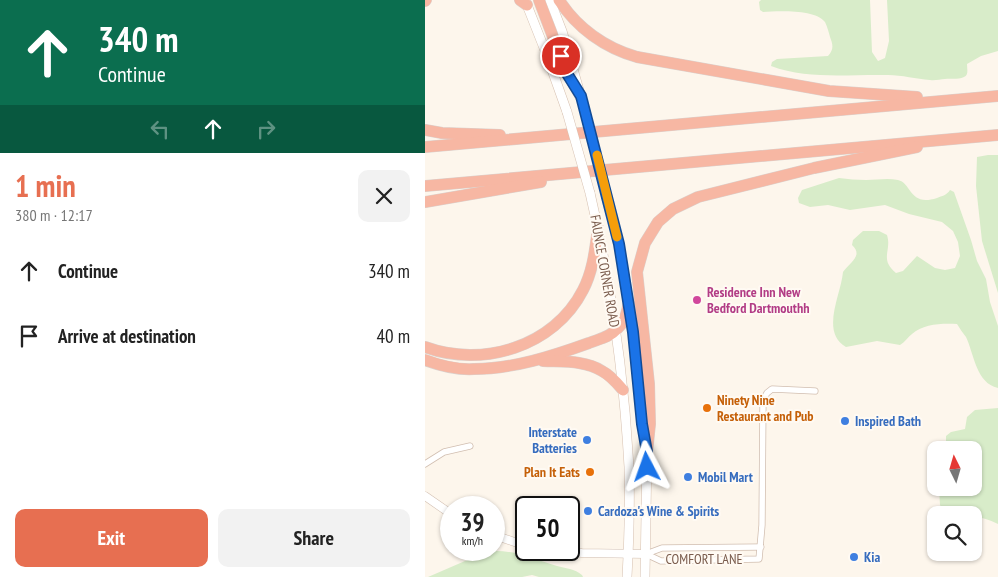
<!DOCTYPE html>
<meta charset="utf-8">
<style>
:root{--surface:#fff;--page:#f2f2f2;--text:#222;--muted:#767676;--accent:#e76f51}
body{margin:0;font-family:"PT Sans Narrow",sans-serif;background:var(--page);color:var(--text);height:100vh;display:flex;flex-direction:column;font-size:19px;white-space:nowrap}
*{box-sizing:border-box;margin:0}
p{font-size:16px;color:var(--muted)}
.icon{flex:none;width:28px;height:28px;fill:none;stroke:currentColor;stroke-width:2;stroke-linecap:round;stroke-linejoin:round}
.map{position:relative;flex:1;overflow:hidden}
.panel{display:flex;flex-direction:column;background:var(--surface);width:425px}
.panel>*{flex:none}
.top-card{background:#0b6e4f;color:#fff;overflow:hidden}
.needle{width:32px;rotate:355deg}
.tools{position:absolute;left:502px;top:441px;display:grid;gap:10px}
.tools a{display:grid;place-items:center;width:55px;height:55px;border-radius:10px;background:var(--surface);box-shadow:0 1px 4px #0004;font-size:25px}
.speed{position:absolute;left:15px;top:496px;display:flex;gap:10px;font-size:25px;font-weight:700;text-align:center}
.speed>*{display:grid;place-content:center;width:65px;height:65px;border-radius:50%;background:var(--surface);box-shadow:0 1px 4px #0004;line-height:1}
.speed small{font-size:12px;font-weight:400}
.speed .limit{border:2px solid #111;border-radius:8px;background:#fff;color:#111}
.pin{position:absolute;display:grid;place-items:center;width:42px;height:42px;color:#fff;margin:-21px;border:2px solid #fff;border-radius:50%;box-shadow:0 1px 5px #0007}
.me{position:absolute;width:55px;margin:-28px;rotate:356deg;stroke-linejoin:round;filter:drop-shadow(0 0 4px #0008)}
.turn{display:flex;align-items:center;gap:18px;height:105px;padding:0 15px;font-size:22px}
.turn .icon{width:65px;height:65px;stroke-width:2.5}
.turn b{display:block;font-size:35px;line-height:42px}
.lanes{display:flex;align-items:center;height:48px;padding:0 15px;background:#0003;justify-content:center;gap:25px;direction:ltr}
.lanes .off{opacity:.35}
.round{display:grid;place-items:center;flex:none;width:52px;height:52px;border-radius:10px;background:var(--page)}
.headline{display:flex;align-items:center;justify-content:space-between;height:85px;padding:0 15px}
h1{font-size:30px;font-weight:800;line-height:38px;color:var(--accent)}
.action{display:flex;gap:10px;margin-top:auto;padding:10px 15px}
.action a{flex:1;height:58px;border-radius:10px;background:var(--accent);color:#fff;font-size:20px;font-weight:800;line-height:58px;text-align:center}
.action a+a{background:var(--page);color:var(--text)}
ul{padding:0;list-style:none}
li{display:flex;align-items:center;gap:15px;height:65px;padding:0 15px}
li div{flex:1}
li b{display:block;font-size:19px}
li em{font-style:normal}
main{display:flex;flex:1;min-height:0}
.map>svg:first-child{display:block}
.green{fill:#d8ecc9}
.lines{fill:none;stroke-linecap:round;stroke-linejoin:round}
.minor-casing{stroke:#d1beb0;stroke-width:7}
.tertiary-casing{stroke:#d1beb0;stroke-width:9}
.secondary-casing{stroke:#d6c0b0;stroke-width:10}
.motorway-casing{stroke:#dad1cd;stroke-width:12}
.minor{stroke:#fff;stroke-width:5.5}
.tertiary{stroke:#fff;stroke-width:8}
.secondary{stroke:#fff;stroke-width:9}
.motorway{stroke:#f7b7a3;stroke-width:11}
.secondary-bridge-casing{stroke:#d6c0b0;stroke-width:10;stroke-linecap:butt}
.secondary-bridge{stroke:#fff;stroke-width:9}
.route-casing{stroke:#114b97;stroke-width:12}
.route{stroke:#1a73e8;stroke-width:9}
.slow{stroke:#f59e0b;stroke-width:9}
.hotel-dot{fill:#d1479c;stroke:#fffaf3;stroke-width:2}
.food-dot{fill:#e8710a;stroke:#fffaf3;stroke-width:2}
.shop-dot{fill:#3f7fe0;stroke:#fffaf3;stroke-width:2}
.labels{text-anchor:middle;stroke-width:4;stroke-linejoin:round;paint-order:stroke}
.street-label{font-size:14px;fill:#7a5c4d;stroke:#fffaf3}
.hotel-label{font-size:14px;font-weight:bold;fill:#b23c85;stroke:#fffaf3;text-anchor:start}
.food-label{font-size:14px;font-weight:bold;fill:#c56008;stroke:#fffaf3;text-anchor:start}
.shop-label{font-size:14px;font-weight:bold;fill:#366cbe;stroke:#fffaf3;text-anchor:start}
</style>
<main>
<section class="panel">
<div class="top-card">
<div class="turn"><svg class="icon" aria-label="ahead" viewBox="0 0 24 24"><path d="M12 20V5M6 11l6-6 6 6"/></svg><div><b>340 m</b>Continue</div></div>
<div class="lanes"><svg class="icon off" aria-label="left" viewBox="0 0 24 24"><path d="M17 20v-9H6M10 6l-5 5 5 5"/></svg><svg class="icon" aria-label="ahead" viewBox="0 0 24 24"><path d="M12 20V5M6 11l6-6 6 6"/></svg><svg class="icon off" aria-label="right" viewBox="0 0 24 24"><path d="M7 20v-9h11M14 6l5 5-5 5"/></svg></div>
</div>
<div class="headline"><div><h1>1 min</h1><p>380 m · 12:17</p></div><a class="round"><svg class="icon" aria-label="close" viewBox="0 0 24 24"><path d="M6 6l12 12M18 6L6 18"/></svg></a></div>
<ul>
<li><svg class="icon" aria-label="ahead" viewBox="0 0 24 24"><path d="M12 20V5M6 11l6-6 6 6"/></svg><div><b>Continue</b></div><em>340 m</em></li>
<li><svg class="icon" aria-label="arrive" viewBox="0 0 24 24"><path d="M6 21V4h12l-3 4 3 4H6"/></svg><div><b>Arrive at destination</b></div><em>40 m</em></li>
</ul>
<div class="action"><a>Exit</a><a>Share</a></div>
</section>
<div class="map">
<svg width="573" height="577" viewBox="0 0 573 577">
<rect width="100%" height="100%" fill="#fdf6ec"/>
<!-- green -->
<g class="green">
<path d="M 336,0 L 445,0 L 447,52 L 453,61 L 460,58 L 464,41 L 462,0 L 573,0 L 573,51 L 556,56 L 542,64 C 542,69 544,75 539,77 C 532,80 526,78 520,79 C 515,79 510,81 505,80 C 491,79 477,75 463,75 C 425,74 383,80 346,66 L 347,62 L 352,59 L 403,56 C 409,49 408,45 405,37 C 404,33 402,26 400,22 C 390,9 353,11 338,12 L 335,10 L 334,2 Z"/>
<polygon points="563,155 573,155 573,293 557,241 551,186 552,157"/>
<path d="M 414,178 C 423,179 432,180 441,180 C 452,180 462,178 473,180 C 487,183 484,207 512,198 C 517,196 522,195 525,190 L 529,192 L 546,240 L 552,261 L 561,279 L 565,302 L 573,326 L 573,388 C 551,383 549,354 541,337 C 538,333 535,329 532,324 C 517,323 498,324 487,334 C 483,337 480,342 475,345 L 452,341 L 421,347 C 395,332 416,295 418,272 C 424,263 439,256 427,245 L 428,240 L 438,231 L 454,231 L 462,235 C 467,251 454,259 471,273 L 478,271 L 492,256 L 510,268 L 520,270 L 530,268 L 535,256 L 533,242 L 528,231 L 517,222 L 484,214 L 460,205 L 425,210 L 403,205 L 385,207 L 374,203 L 373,198 L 377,190 Z"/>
<path d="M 573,408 L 573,524 C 555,515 540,515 520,515 L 515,505 L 514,488 L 549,488 L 549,450 L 521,450 L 521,436 L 526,432 L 540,429 L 542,417 L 550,410 Z"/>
<path d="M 71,551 C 93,551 111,560 132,566 C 140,568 150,569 157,575 L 158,577 L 114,577 L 107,575 L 97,577 L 3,577 L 40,561 Z"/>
</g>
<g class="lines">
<defs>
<g id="minor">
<polyline points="0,464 19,452 45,446"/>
<polyline points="221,554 236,561 334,559 337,525 338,400 342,393 347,389 390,391"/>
<polyline points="221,554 237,548 336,547"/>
</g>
<g id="tertiary">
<polyline points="0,496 26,514"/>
<polyline points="69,535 101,546"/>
<polyline points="122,550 157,553 221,554"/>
</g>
<g id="secondary">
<polyline points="100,0 121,53 142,112"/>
<polyline points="125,0 137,31 160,111"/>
<polyline points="181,191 194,244 204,302 211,356 217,424 222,452 220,577"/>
<path d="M 165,193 C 186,283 199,375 204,467 C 205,504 204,540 202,577"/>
</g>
<g id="motorway">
<polyline points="95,0 102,5"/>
<polyline points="114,0 141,71 156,97"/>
<path d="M 134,0 C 152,28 180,48 212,57 L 404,91 L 492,97"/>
<polyline points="0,1 1,0"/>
<polyline points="0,130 17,133 75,135"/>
<polyline points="0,147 573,96"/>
<polyline points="0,186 573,135"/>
<polyline points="0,202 116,182"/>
<path d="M 0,347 C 57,368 129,347 158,290 C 168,271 170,250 173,228"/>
<path d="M 0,360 C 16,366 32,370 49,369 C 88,369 128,356 164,343 C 174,339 185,337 192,329 C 200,322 202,312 204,302"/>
<path d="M 118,361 C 137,362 160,360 177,371 C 185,375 192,383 198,390"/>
<polyline points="222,452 225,424 224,384 212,272 220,243 233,222 248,209 273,197 389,168 492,147"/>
</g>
</defs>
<!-- minor casing -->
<use href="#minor" class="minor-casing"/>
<!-- tertiary casing -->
<use href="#tertiary" class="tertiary-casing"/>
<!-- secondary casing -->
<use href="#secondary" class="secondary-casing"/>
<!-- motorway casing -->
<use href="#motorway" class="motorway-casing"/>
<!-- minor -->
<use href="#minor" class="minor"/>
<!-- tertiary -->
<use href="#tertiary" class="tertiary"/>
<!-- secondary -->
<use href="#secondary" class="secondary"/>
<!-- motorway -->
<use href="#motorway" class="motorway"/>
<defs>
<g id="secondary-bridge">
<polyline points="160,111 181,191"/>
<polyline points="142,112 165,193"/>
</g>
</defs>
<!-- secondary-bridge casing -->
<use href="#secondary-bridge" class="secondary-bridge-casing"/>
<!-- secondary-bridge -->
<use href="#secondary-bridge" class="secondary-bridge"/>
</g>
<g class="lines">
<defs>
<polyline id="route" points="136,56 141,72 156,96 194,244 208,332 217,424 222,452 222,467"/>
</defs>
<!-- route casing -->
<use href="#route" class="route-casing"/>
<!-- route -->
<use href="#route" class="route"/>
<!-- slow -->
<polyline class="slow" points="172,155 192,237"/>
</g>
<!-- markers -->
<circle class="hotel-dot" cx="272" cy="300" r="5"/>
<g class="food-dot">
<circle cx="282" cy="408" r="5"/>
<circle cx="165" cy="472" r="5"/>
</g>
<g class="shop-dot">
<circle cx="420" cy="421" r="5"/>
<circle cx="162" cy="440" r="5"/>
<circle cx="263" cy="477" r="5"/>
<circle cx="163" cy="511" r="5"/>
<circle cx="429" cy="557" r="5"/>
</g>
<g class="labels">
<!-- street labels -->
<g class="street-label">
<text transform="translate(180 271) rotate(80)" y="5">FAUNCE CORNER ROAD</text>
<text x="279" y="564">COMFORT LANE</text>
</g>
<!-- hotel labels -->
<g class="hotel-label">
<text x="282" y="297">Residence Inn New<tspan x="282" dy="16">Bedford Dartmouthh</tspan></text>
</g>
<!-- food labels -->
<g class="food-label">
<text x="292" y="405">Ninety Nine<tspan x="292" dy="16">Restaurant and Pub</tspan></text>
<text x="155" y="477" text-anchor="end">Plan It Eats</text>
</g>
<!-- shop labels -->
<g class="shop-label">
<text x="430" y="426">Inspired Bath</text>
<text x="152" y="437" text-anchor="end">Interstate<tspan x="152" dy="16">Batteries</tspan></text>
<text x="273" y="482">Mobil Mart</text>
<text x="173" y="516">Cardoza's Wine &amp; Spirits</text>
<text x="439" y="562">Kia</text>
</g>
</g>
</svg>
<div class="tools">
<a><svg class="needle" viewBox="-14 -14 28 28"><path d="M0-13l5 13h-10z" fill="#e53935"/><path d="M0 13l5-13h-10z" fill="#767676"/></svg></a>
<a><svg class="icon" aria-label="search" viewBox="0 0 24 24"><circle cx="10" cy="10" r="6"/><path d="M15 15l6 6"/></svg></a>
</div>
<div class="speed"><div>39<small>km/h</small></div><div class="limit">50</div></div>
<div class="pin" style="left:136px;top:56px;background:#d93025"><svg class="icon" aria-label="arrive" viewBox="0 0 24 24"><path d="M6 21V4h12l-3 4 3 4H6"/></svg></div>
<svg class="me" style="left:222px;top:467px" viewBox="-20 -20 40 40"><path d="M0-17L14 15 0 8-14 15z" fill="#1a73e8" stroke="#fff" stroke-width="4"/></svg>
</div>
</main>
